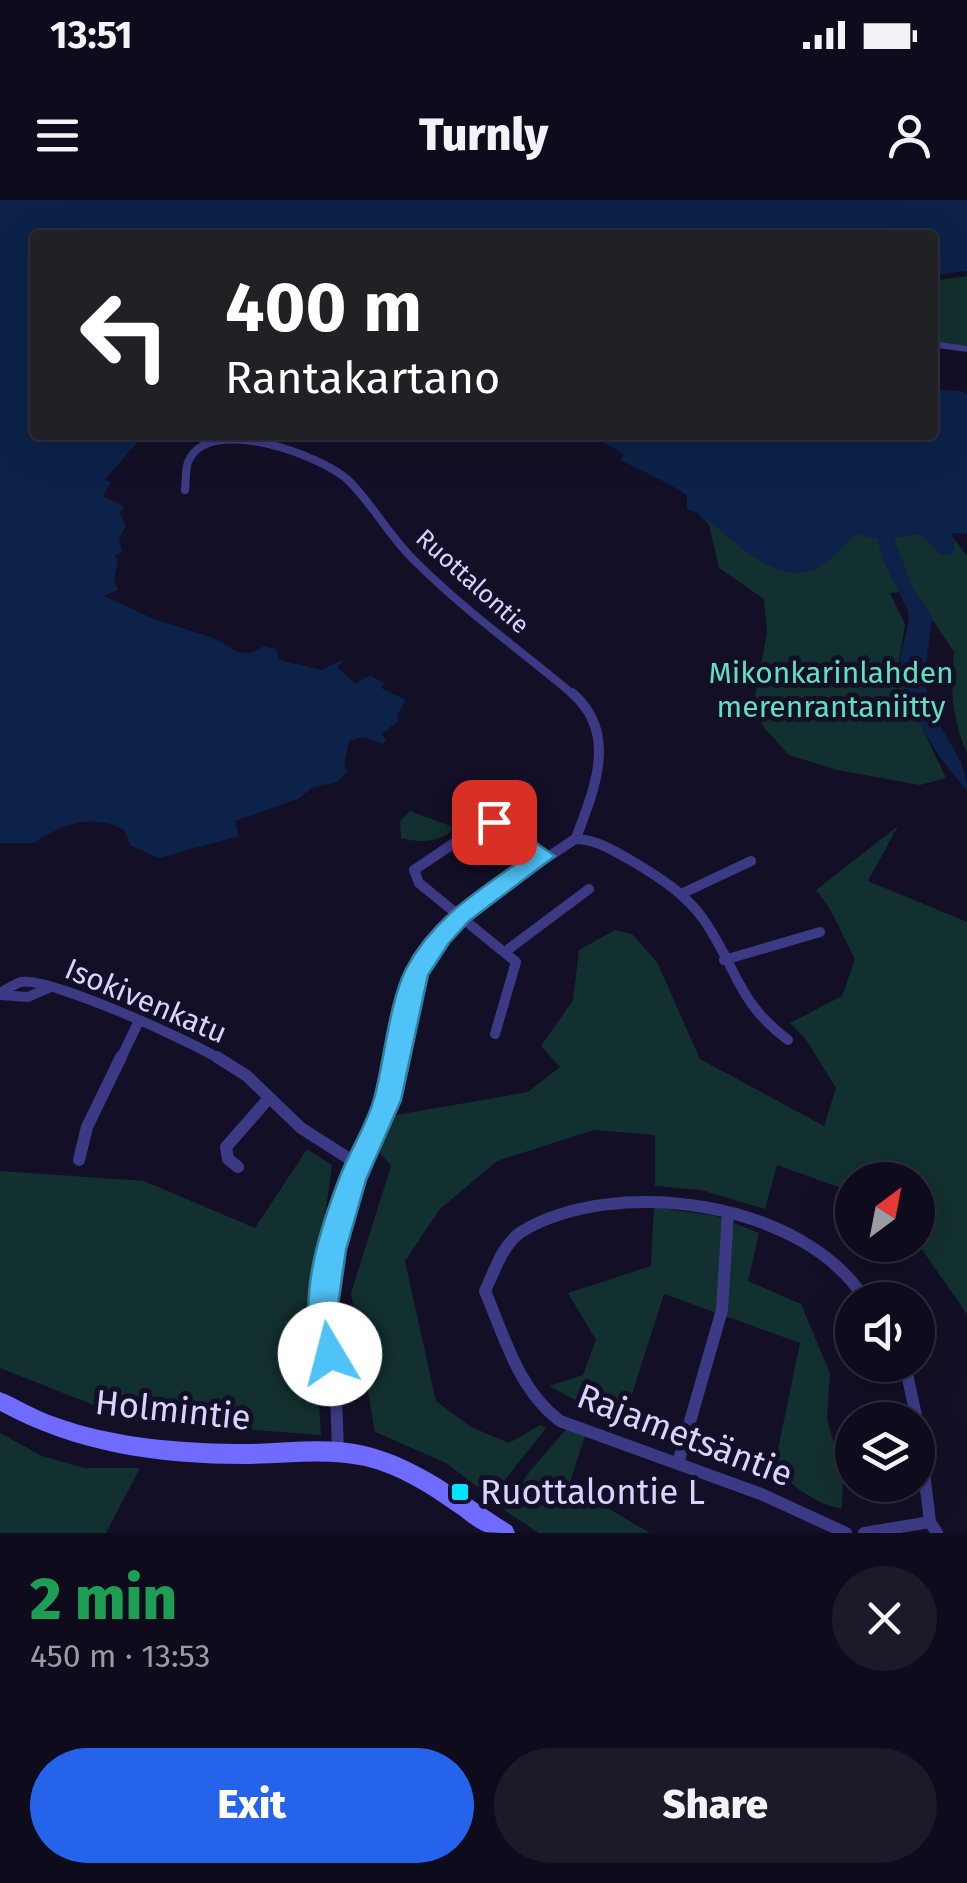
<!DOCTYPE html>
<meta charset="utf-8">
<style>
:root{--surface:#0e0b1c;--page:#1c1929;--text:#f1f3f6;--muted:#9b9ba3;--line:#2e2b3b;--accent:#2563eb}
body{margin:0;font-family:"Fira Sans",sans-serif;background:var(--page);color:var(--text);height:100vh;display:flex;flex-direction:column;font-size:38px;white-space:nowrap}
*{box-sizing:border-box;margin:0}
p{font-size:32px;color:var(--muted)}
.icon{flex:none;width:55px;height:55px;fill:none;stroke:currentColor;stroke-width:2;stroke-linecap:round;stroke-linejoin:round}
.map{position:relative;height:1333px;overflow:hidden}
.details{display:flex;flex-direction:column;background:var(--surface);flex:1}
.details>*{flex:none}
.banner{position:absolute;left:30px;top:30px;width:908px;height:210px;border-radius:10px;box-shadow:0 10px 40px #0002,0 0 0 2px var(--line);background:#202124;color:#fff;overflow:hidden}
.needle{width:65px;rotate:32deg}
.tools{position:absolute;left:835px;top:962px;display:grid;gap:20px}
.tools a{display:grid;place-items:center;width:100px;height:100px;border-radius:50%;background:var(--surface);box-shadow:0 10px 40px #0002,0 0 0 2px var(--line);font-size:50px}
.pin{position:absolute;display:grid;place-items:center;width:85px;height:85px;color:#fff;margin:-42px;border-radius:20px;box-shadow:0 5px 15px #0006}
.me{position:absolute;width:110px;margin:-55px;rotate:352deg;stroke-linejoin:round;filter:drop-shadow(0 0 8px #0008)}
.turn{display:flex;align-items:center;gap:35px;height:210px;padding:0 30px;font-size:45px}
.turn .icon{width:130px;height:130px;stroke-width:2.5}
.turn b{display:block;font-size:70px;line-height:85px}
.round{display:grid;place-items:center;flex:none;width:105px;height:105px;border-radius:52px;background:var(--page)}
.overview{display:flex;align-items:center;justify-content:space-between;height:170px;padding:0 30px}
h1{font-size:60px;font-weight:800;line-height:75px;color:#1e9e55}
.action{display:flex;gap:20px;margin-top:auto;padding:20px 30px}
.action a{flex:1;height:115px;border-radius:60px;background:var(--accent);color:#fff;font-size:40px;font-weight:800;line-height:115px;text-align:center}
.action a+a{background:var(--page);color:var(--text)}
.status{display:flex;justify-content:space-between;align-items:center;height:70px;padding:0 50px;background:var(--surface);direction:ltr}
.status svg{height:28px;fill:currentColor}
header{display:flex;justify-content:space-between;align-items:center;height:130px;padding:0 30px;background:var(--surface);font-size:45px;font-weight:800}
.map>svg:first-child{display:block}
.green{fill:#12302f}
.water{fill:#0c2248}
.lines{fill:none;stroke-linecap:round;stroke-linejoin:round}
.street-far3{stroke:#3d3a85;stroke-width:6}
.street-far2{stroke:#3d3a85;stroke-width:8}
.street-far1{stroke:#3d3a85;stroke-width:10}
.street{stroke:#3d3a85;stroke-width:12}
.secondary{fill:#6f6bff;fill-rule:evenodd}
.route{fill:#4fc3f7;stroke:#337fa1;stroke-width:2.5}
.poi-dot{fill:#00e5ff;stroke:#130f26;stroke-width:4}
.labels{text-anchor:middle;stroke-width:10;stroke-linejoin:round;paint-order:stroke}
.far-street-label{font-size:25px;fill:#d9d4ff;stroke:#130f26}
.park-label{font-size:30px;fill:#5fe0c0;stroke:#130f26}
.street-label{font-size:30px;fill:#d9d4ff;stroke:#130f26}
.near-street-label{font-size:35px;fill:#d9d4ff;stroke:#130f26}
.near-poi-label{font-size:35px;fill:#d9d4ff;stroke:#130f26;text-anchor:start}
</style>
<div class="status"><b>13:51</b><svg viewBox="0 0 49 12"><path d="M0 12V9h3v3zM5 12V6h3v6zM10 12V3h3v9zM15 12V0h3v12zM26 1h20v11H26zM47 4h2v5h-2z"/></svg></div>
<header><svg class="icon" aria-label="menu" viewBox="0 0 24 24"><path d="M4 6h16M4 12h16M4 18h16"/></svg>Turnly<svg class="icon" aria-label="person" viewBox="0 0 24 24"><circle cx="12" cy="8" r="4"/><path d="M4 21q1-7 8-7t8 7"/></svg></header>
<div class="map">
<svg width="967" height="1333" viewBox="0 0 967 1333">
<rect width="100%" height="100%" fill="#130f26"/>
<!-- green -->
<g class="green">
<polygon points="967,76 967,148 933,142 932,81"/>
<path d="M 698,313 L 710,321 L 823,338 L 893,329 L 950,333 L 967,356 L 967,553 C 952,519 950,488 954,452 L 913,391 L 890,393 L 905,424 L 899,462 L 914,511 L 946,578 L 920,585 L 837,570 L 789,555 L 765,529 L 753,507 L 767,433 L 764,399 L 719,368 L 709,325 Z"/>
<path d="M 410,611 L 456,628 C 438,643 421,643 401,638 L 400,621 Z"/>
<path d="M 898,626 L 868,681 L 967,722 L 967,1114 L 918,1044 L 918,980 L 852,980 L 852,992 L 777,965 L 765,1009 L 701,990 L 655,986 L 655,935 L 594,930 L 497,961 L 440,1009 L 405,1061 L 436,1201 L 471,1227 L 509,1243 L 540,1225 L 546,1228 L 491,1297 L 446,1263 L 375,1232 L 351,1093 L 391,966 L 379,952 L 396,915 L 528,892 L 560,867 L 541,846 L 573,800 L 579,750 L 615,730 L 632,734 L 657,762 L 700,859 L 824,926 L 836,888 L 805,838 L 790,823 L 842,796 L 855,759 C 842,735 834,711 816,690 Z"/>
<polygon points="307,949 332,965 313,1105 321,1235 134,1221 0,1168 0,971 144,981 255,1028"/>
<path d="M 654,1007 L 716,1016 L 759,1033 L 748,1081 L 801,1104 L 830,1173 L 827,1219 L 843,1274 L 842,1308 C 818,1307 790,1283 774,1268 L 800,1143 L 664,1094 L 624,1219 L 594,1210 L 549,1186 L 583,1175 L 596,1140 L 568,1093 L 651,1066 Z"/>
<polygon points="571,1224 587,1230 569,1285 650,1333 539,1333 504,1310 530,1271"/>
<polygon points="0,1233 42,1256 85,1268 140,1268 106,1333 0,1333"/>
</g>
<!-- water -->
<g class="water">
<path d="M 0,0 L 967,0 L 967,71 L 933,75 L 932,35 L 35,35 L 35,235 L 144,235 L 105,279 L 111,282 L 103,296 L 124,306 L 120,313 L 126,326 L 119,338 L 122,352 L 114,356 L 118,359 L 114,380 L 118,390 L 104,396 L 152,418 L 216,439 L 237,452 L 251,453 L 264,446 L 276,449 L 280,460 L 321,470 L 344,459 L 338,468 L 356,484 L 370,475 L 384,483 L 381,488 L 406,500 L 397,515 L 398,521 L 382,534 L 387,541 L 383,544 L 363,537 L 349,541 L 344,566 L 348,571 L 335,583 L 313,587 L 298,599 L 235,621 L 239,636 L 159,658 L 131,646 L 124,630 C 91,613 63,624 34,643 L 0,643 Z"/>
<path d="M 933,189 L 961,191 L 967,195 L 967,334 L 951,333 L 955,340 L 953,355 L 941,355 L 920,334 L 894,338 L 913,388 L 932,417 C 930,444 922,468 928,496 C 936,531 967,556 967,590 C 939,561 896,496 901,454 C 903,441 912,422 907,409 C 896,383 882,367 878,339 L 855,334 C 843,346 828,364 813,370 C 773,386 728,334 698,313 L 687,309 L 687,295 C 665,281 643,271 620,260 L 624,254 L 590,235 L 932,235 Z"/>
</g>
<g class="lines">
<!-- street-far3 -->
<polyline class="street-far3" points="932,144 967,149"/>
<!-- street-far2 -->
<path class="street-far2" d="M 185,290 C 186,281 185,267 189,260 C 211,214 323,256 349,281 C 374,306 391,339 417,363 C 465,411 523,452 575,496"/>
<!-- street-far1 -->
<g class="street-far1">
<path d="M 572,493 C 619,533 594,590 576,638"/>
<polyline points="681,694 751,661"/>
<polyline points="506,751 589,689"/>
<polyline points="724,760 820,732"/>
<path d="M 0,793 C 6,790 14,784 21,782 C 48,776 193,842 221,860"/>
<polyline points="0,795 28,797 51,787"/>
<polyline points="495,834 516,762 419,683 414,670 487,621 543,656"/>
<polyline points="120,860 138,823"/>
<path d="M 395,860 L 411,785 L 431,748 L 461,715 L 575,639 C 596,639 614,651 632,661 C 659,677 686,694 704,720 C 737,768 737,802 788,840"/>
</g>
<!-- street -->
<g class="street">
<polyline points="217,857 247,876 301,928 359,965"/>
<polyline points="79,960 87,927 121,857"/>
<polyline points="238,967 228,959 226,947 269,898"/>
<polyline points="905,1165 917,1220"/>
<polyline points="918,1223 930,1322 937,1333"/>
<path d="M 338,1252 C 337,1227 337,1201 334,1175 C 331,1145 320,1115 325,1084 C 336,1005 380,935 396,857"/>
<polyline points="678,1263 722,1110 728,1013"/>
<path d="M 846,1333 L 761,1294 L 560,1221 C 518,1189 505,1138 485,1091 C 494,1072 503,1044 521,1032 C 616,974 806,1002 865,1100"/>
<polyline points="864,1333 930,1322"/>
</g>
<!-- secondary -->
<path class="secondary" d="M 0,1192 C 19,1199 36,1211 55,1217 C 113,1238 175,1243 236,1244 C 279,1245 323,1236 365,1246 C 421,1259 465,1297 512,1326 L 515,1333 C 506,1333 493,1333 485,1332 C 474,1328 463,1317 453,1311 C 426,1292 398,1274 365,1266 C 325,1257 284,1264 244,1264 C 159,1264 75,1252 0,1211 Z"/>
</g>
<!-- route -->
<path class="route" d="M 494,614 L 555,656 L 469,721 L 449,743 L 428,775 L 401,900 L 366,980 L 346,1050 L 338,1106 L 345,1154 L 341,1165 L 330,1169 L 319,1165 C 294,1108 318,1034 339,979 C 349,951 368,924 375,895 C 384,860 390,800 406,769 C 433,717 481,689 527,656 L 486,627 L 482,622 Z"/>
<!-- markers -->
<rect class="poi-dot" x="450" y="1282" width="20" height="20" rx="5"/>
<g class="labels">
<!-- far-street labels -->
<g class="far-street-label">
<text transform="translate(473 381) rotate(42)" y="9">Ruottalontie</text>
</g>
<!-- park labels -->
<g class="park-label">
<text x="831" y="483">Mikonkarinlahden<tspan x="831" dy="34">merenrantaniitty</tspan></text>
</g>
<!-- street labels -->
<g class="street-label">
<text transform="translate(146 801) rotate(23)" y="10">Isokivenkatu</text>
</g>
<!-- near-street labels -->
<g class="near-street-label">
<text transform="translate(173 1210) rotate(6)" y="12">Holmintie</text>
<text transform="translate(685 1235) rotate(21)" y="12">Rajametsäntie</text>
</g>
<!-- near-poi labels -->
<g class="near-poi-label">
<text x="480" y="1304">Ruottalontie L</text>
</g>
</g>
</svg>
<div class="tools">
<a><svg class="needle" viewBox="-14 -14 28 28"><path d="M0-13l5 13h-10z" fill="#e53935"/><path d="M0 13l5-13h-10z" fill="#9b9ba3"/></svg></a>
<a><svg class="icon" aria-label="sound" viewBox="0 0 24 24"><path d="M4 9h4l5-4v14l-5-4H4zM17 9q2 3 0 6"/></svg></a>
<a><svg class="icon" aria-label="layers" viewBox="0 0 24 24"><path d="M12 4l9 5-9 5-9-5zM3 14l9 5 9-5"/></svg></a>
</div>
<div class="pin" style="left:494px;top:622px;background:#d93025"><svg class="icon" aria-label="arrive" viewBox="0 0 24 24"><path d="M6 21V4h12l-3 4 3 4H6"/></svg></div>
<svg class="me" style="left:330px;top:1154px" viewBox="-20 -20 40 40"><circle r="19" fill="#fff"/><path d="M0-13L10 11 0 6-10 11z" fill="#4fc3f7"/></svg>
<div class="banner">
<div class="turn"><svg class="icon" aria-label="left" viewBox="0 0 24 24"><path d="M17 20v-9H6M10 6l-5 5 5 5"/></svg><div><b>400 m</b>Rantakartano</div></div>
</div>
</div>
<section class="details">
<div class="overview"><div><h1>2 min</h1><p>450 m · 13:53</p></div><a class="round"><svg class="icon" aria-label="close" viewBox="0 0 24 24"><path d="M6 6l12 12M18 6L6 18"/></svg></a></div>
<div class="action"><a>Exit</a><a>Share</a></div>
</section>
